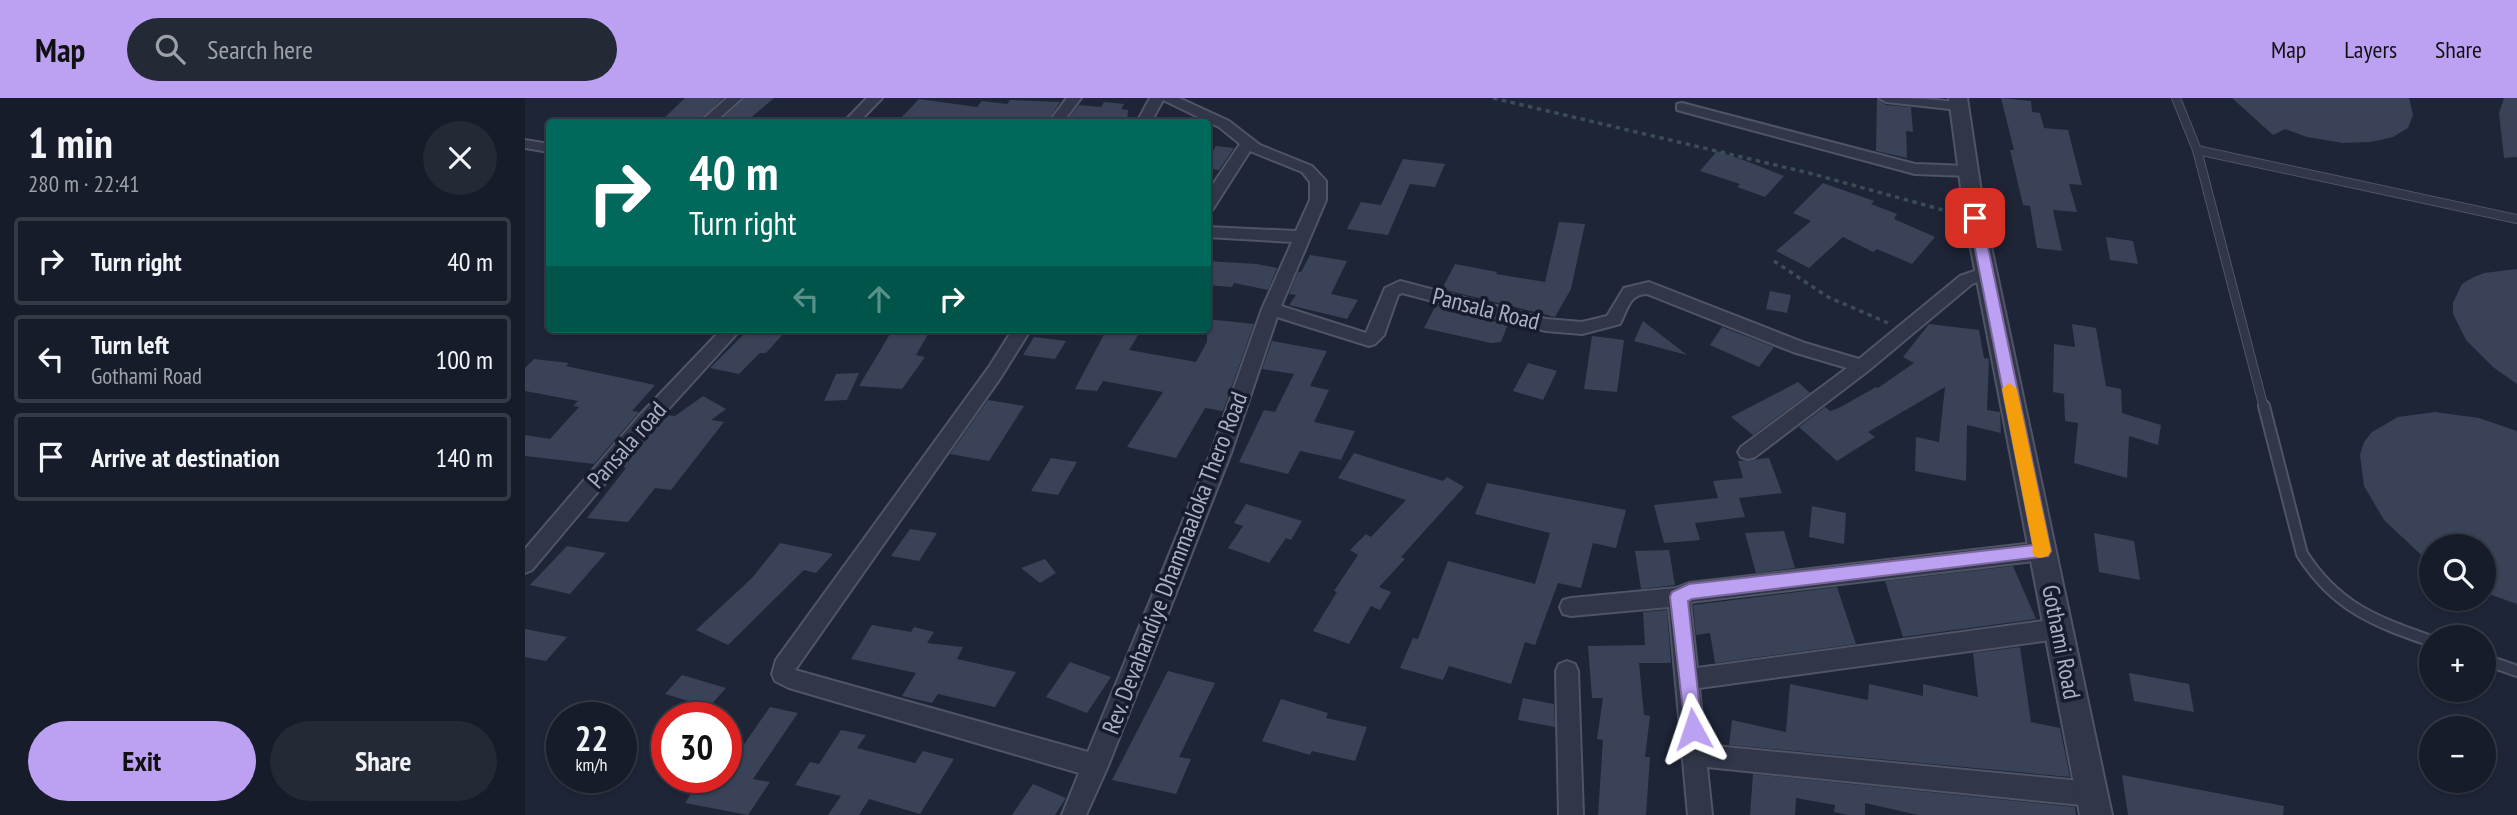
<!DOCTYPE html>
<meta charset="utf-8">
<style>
:root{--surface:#161c29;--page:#232935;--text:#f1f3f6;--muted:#9ea1a8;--line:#353a46;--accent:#bca0f2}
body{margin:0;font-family:"PT Sans Narrow",sans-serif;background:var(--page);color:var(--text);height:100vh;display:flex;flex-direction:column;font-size:26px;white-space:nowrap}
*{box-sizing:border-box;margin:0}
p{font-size:23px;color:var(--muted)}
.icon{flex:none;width:38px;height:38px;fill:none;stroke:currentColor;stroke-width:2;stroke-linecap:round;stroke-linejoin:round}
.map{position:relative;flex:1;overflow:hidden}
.sheet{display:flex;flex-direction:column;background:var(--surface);width:525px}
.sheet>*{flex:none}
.guide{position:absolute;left:21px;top:21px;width:665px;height:214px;border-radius:7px;box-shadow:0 2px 5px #0004,0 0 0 2px var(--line);background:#00695c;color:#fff;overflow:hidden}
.controls{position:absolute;left:1894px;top:436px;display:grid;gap:14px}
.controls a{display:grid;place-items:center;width:77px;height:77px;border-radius:50%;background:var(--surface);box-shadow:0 2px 5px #0004,0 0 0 2px var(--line);font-size:35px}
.speed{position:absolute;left:21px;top:604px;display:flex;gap:14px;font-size:35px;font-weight:700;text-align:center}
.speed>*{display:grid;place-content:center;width:91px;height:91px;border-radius:50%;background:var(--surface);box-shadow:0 2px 5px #0004,0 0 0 2px var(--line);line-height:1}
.speed small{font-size:18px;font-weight:400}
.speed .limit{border:10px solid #d22;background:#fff;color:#111}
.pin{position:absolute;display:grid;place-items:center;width:60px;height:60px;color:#fff;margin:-30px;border-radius:14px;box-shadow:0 4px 10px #0006}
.me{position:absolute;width:77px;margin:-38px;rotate:355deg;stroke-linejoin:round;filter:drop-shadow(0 0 5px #0008)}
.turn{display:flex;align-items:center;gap:24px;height:147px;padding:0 28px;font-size:32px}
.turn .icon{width:91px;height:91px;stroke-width:2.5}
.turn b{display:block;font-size:49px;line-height:60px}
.lanes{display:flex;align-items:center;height:66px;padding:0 28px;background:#0003;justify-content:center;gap:35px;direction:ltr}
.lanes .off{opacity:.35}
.round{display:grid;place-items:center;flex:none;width:74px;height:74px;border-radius:37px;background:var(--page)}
.head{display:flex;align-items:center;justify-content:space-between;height:119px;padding:0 28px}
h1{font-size:42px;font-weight:800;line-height:52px}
.primary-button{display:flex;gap:14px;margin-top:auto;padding:14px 28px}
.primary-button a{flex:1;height:80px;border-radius:42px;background:var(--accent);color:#111;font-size:28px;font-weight:800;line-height:80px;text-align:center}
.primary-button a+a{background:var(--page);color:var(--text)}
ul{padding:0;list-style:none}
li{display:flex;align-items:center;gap:21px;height:88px;margin:0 14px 10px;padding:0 14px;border:4px solid var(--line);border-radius:7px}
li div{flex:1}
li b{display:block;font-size:26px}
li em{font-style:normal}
header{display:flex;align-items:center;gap:42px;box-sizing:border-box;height:98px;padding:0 35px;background:var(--accent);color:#111}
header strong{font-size:33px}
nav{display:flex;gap:38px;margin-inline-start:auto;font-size:24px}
.search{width:490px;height:63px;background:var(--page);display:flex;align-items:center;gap:18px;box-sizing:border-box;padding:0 24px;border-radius:38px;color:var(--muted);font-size:26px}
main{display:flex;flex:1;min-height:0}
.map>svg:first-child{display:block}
.building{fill:#3a4258}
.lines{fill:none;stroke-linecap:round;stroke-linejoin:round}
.service-far1-casing{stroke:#4f5466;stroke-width:10}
.service-casing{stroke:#4f5466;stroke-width:14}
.minor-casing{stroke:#4f5466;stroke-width:4}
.tertiary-casing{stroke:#4f5466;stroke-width:4}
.path{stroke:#3a4d53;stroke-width:3.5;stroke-dasharray:4.5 4.5;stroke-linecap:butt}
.service-far1{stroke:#313748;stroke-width:8}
.service{stroke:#313748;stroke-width:10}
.minor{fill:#313748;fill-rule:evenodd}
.tertiary{fill:#313748;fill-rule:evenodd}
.route{fill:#bca0f2;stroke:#7a689d;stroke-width:2}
.slow{fill:#f59e0b}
.labels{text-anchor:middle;stroke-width:7;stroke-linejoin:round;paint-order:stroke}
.street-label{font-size:24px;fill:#abb1c5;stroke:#171c2c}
</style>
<header>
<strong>Map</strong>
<div class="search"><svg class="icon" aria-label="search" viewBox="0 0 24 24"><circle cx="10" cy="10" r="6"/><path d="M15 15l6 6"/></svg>Search here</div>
<nav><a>Map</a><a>Layers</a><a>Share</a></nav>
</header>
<main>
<section class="sheet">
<div class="head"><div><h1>1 min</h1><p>280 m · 22:41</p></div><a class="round"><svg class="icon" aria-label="close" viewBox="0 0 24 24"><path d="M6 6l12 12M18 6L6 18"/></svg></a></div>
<ul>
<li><svg class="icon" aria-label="right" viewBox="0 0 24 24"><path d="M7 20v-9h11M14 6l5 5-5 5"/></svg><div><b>Turn right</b></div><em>40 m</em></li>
<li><svg class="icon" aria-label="left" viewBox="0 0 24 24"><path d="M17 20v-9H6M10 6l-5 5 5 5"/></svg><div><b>Turn left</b><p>Gothami Road</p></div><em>100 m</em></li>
<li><svg class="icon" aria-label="arrive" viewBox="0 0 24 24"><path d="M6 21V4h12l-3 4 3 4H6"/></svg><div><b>Arrive at destination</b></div><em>140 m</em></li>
</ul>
<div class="primary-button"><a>Exit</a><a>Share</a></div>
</section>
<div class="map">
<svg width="1992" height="717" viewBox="0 0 1992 717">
<rect width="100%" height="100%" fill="#1e2537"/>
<!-- building -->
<g class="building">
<polygon points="160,0 198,0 173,24 135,24"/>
<polygon points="220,0 249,0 221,24 193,24"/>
<polygon points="1476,0 1506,3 1507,14 1515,15 1519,30 1543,32 1557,87 1544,86 1552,114 1528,112 1537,153 1512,150 1505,108 1498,107 1485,52 1489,52"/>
<polygon points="1707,0 1884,0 1888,17 1883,30 1868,39 1846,44 1818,45 1782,39 1760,31 1748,37"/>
<polygon points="1979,0 1992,0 1992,59 1979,60 1974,15"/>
<polygon points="394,1 452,9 457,3 482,6 485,2 535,4 522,24 404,24 375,21"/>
<polygon points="1352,1 1361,7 1386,9 1388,34 1381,33 1382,60 1351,53"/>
<polygon points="579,4 599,6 596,11 603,12 602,24 541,24 554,7 576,9"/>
<polygon points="691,48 709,50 694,72 682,70 682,63"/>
<polygon points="1192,53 1221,63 1259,78 1240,99 1212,89 1215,86 1175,73"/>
<polygon points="878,61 920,66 910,89 885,86 863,137 822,131 836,104 856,107"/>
<polygon points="1298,85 1349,103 1346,106 1372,116 1369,121 1410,139 1387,166 1352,151 1348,154 1318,139 1284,170 1251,153 1286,123 1268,115"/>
<polygon points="1034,124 1060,126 1046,191 1030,219 917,191 930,166 972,174 971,176 1020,184"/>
<polygon points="1581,139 1608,143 1613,166 1585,162"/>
<polygon points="785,157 822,163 806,196 833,202 822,221 764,207 771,197 764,196 773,174 776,174"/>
<polygon points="682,163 732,166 752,170 743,192 709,185 707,189 682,187"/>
<polygon points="1992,171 1992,286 1968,269 1941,242 1928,216 1928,205 1937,186 1947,180 1959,175"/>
<polygon points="1245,193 1266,197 1262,215 1241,211"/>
<polygon points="911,207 983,226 976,244 966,245 899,230"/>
<polygon points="682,221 729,226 698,313 680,310 651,360 602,349 638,294 578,283 572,293 550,291 582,231 617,231 604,252 671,264 682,244"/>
<polygon points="1118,223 1162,257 1109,243"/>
<polygon points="1404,226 1454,232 1459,260 1464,261 1462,312 1475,314 1476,335 1442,327 1441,383 1390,373 1391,339 1414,344 1420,289 1343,334 1350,339 1312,363 1274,329 1300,309 1305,313 1314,310 1351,289 1353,290 1389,265 1378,259"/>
<polygon points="1547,226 1571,230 1581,288 1596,291 1597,315 1636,327 1633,347 1604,338 1602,380 1549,365 1553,325 1540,323 1539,296 1528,294 1529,246 1550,249"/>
<polygon points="1197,229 1249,249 1234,269 1185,247"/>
<polygon points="224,231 259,235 241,255 235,255 214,276 185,270"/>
<polygon points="368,231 406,231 391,257 400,259 377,291 334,288"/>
<polygon points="1067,238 1099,242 1092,294 1059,291"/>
<polygon points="509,239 541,243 530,261 498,257"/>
<polygon points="747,243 802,253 785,288 804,292 789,324 830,333 816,362 775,353 763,376 714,364 739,312 750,314 769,276 737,271"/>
<polygon points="9,261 44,265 41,268 130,287 107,313 114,314 69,366 0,358 0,337 25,341 54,309 48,308 53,303 0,293 0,270"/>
<polygon points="1003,265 1032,273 1018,302 988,293"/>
<polygon points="334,275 322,302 299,303 311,276"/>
<polygon points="1273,284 1285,295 1228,337 1206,319"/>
<polygon points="178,298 201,311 186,322 199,324 146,392 130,390 103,424 62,420 101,370 97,369 141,317 150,318"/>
<polygon points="463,302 499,308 464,363 425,356"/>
<polygon points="1910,314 1954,320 1992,333 1992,506 1958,494 1958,448 1906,448 1906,466 1859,422 1839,388 1835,357 1839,344 1847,334 1873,319"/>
<polygon points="829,355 918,383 922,379 939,389 876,459 880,461 854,489 866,494 855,512 846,508 824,546 788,533 812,494 809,493 833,457 825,452 841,436 846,439 881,402 813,380"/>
<polygon points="526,360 552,364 533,397 506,393"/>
<polygon points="1244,360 1257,395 1214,400 1220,419 1170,425 1175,442 1139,445 1129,407 1193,400 1188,383 1218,380 1213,363"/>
<polygon points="962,385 1101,412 1091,450 1068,445 1056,490 1033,485 1010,547 1000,544 986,586 924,568 918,582 875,570 888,540 893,541 923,463 1010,486 1025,435 950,416"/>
<polygon points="721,406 777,423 766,442 761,440 744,465 703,450 718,428 709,425"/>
<polygon points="1287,408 1321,415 1319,446 1284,439"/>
<polygon points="385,431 412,435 394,463 366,458"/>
<polygon points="1259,433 1270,470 1231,475 1220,435"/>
<polygon points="1569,435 1609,443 1615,482 1574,474"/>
<polygon points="255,445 308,456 291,475 279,472 203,547 171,532 227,480"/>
<polygon points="42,448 81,455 45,496 5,487"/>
<polygon points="1144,452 1150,487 1116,491 1110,453"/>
<polygon points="520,461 531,475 515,485 496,470"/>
<polygon points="1488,468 1511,521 1378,539 1360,483"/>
<polygon points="1312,489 1331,546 1190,565 1185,535 1171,537 1168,507"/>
<polygon points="1142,512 1146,565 1114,565 1119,617 1125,618 1120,659 1125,659 1121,717 1073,717 1078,642 1072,641 1078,600 1067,600 1063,548 1120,547 1118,514"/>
<polygon points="347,527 386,534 389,529 409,534 402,545 438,549 432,561 491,574 470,609 413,596 407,605 377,598 391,575 326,561"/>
<polygon points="0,531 42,539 21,563 0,559"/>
<polygon points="1495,549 1506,624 1535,630 1545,679 1204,647 1207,622 1261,634 1265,586 1343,602 1344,586 1398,598 1398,586 1453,599 1448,555"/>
<polygon points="545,564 586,579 562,615 521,599"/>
<polygon points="643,573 690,585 654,659 666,661 651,696 587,682"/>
<polygon points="1604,575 1664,586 1669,614 1609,603"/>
<polygon points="157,577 201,590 184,609 140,596"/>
<polygon points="998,600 1029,606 1030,629 993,622"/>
<polygon points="756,601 803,615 801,620 842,629 830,663 787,653 785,657 737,643"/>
<polygon points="245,609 273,615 228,681 245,684 223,717 160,705 177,679 201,679 201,672"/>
<polygon points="316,632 341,637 332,650 390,665 398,653 429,661 395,716 344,701 334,717 303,717 316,698 270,687 285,664 294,666"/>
<polygon points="1228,676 1550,709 1551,717 1393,717 1340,705 1340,717 1323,717 1309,714 1310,707 1271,700 1270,717 1225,717"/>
<polygon points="1597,677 1759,708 1758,717 1603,717"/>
<polygon points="508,686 541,700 530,717 487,717"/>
</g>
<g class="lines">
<defs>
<g id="service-far1">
<polyline points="1651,0 1672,52 1739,310"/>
<polyline points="1672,52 1992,121"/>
</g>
<g id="service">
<path d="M 1739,308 L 1777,456 C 1811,509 1849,523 1906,543"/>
<polyline points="1958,561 1992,573"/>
</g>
<g id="minor">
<polygon points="202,0 217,0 190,24 175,24"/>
<polygon points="342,0 357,0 334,24 319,24"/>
<polygon points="542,0 556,0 538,24 524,24"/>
<path d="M 625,0 L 654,0 L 704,23 L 735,47 L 787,68 L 801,83 L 801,102 L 756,208 L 841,235 L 860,190 L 875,183 L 1021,221 L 1057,224 L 1082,218 L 1099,190 L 1124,184 L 1280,245 L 1334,261 L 1435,178 L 1461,169 L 1469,175 L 1467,179 L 1447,186 L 1343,273 L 1230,359 L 1223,361 L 1216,359 L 1213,354 L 1216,349 L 1322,270 L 1268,254 L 1122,196 C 1104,196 1102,213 1095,226 L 1057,236 L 1021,233 L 877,195 L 873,197 L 859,237 L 850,246 L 844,248 L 752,219 L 706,355 L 583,668 L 561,717 L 537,717 L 554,675 L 264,590 L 250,583 L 247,576 L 251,562 L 464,269 L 488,231 L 506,231 L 476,279 L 270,572 L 563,654 L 686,355 L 737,211 L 767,144 L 682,139 L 682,129 L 771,133 L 785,102 L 785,84 L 777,74 L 725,53 L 688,111 L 682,113 L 682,95 L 715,46 L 694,29 L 638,2 L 626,24 L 612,24 Z"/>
<path d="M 1354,0 C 1374,0 1426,0 1441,8 L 1434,12 L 1361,4 Z"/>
<polygon points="1157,5 1390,66 1444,68 1452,73 1444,78 1390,76 1152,12 1152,6"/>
<polygon points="0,42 24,46 24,54 0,50"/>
<polygon points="197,231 216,231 128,328 7,472 0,475 0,451 114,318"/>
<polygon points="1517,444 1524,447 1527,453 1524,459 1517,462 1165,504 1172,570 1533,521 1541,524 1544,531 1541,538 1533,541 1174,590 1180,647 1566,684 1575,688 1578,696 1575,704 1566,708 1182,669 1187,717 1163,717 1144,509 1046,518 1038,516 1035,509 1038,502 1046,500 1151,490 1164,485"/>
<polygon points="1042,563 1050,566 1053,573 1058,717 1034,717 1031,573 1034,566"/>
</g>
<polygon id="tertiary" points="1424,0 1442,0 1460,120 1587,717 1555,717 1440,120"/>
</defs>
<!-- service-far1 casing -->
<use href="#service-far1" class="service-far1-casing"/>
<!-- service casing -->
<use href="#service" class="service-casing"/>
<!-- minor casing -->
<use href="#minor" class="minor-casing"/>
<!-- tertiary casing -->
<use href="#tertiary" class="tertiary-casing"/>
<!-- path -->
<g class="path">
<polyline points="968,0 1284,75 1429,115"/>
<polyline points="1249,163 1303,199 1363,225"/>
</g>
<!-- service-far1 -->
<use href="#service-far1" class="service-far1"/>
<!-- service -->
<use href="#service" class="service"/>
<!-- minor -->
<use href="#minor" class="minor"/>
<!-- tertiary -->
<use href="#tertiary" class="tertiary"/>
</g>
<!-- route -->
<polygon class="route" points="1450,116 1457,120 1526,453 1523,458 1167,501 1163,503 1177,631 1175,638 1168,640 1161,638 1145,499 1147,494 1164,486 1508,447 1444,120"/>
<!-- slow -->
<polygon class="slow" points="1484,285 1492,291 1526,453 1523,458 1515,460 1509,458 1507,453 1508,450 1477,291"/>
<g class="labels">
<!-- street labels -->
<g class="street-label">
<text transform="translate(961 211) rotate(14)" y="8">Pansala Road</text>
<text transform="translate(102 347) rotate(-49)" y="8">Pansala road</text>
<text transform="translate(650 465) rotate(-69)" y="8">Rev. Devahandiye Dhammaaloka Thero Road</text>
<text transform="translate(1536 544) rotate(79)" y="8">Gothami Road</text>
</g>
</g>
</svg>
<div class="controls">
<a><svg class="icon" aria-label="search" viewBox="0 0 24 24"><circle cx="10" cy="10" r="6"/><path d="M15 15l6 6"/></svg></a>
<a>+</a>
<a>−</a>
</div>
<div class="speed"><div>22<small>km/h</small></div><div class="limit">30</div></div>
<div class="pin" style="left:1450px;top:120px;background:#d93025"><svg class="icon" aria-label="arrive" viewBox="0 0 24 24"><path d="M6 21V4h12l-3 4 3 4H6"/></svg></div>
<svg class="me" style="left:1168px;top:631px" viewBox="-20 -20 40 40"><path d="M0-17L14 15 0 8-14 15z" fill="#bca0f2" stroke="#fff" stroke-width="4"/></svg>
<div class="guide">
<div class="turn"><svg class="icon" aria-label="right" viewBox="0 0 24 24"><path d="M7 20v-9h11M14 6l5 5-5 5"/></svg><div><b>40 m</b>Turn right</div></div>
<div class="lanes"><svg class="icon off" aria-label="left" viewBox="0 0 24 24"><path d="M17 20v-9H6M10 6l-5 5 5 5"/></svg><svg class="icon off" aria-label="ahead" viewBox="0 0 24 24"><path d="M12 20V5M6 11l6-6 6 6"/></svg><svg class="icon" aria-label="right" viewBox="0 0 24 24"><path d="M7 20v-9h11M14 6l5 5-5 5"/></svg></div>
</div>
</div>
</main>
